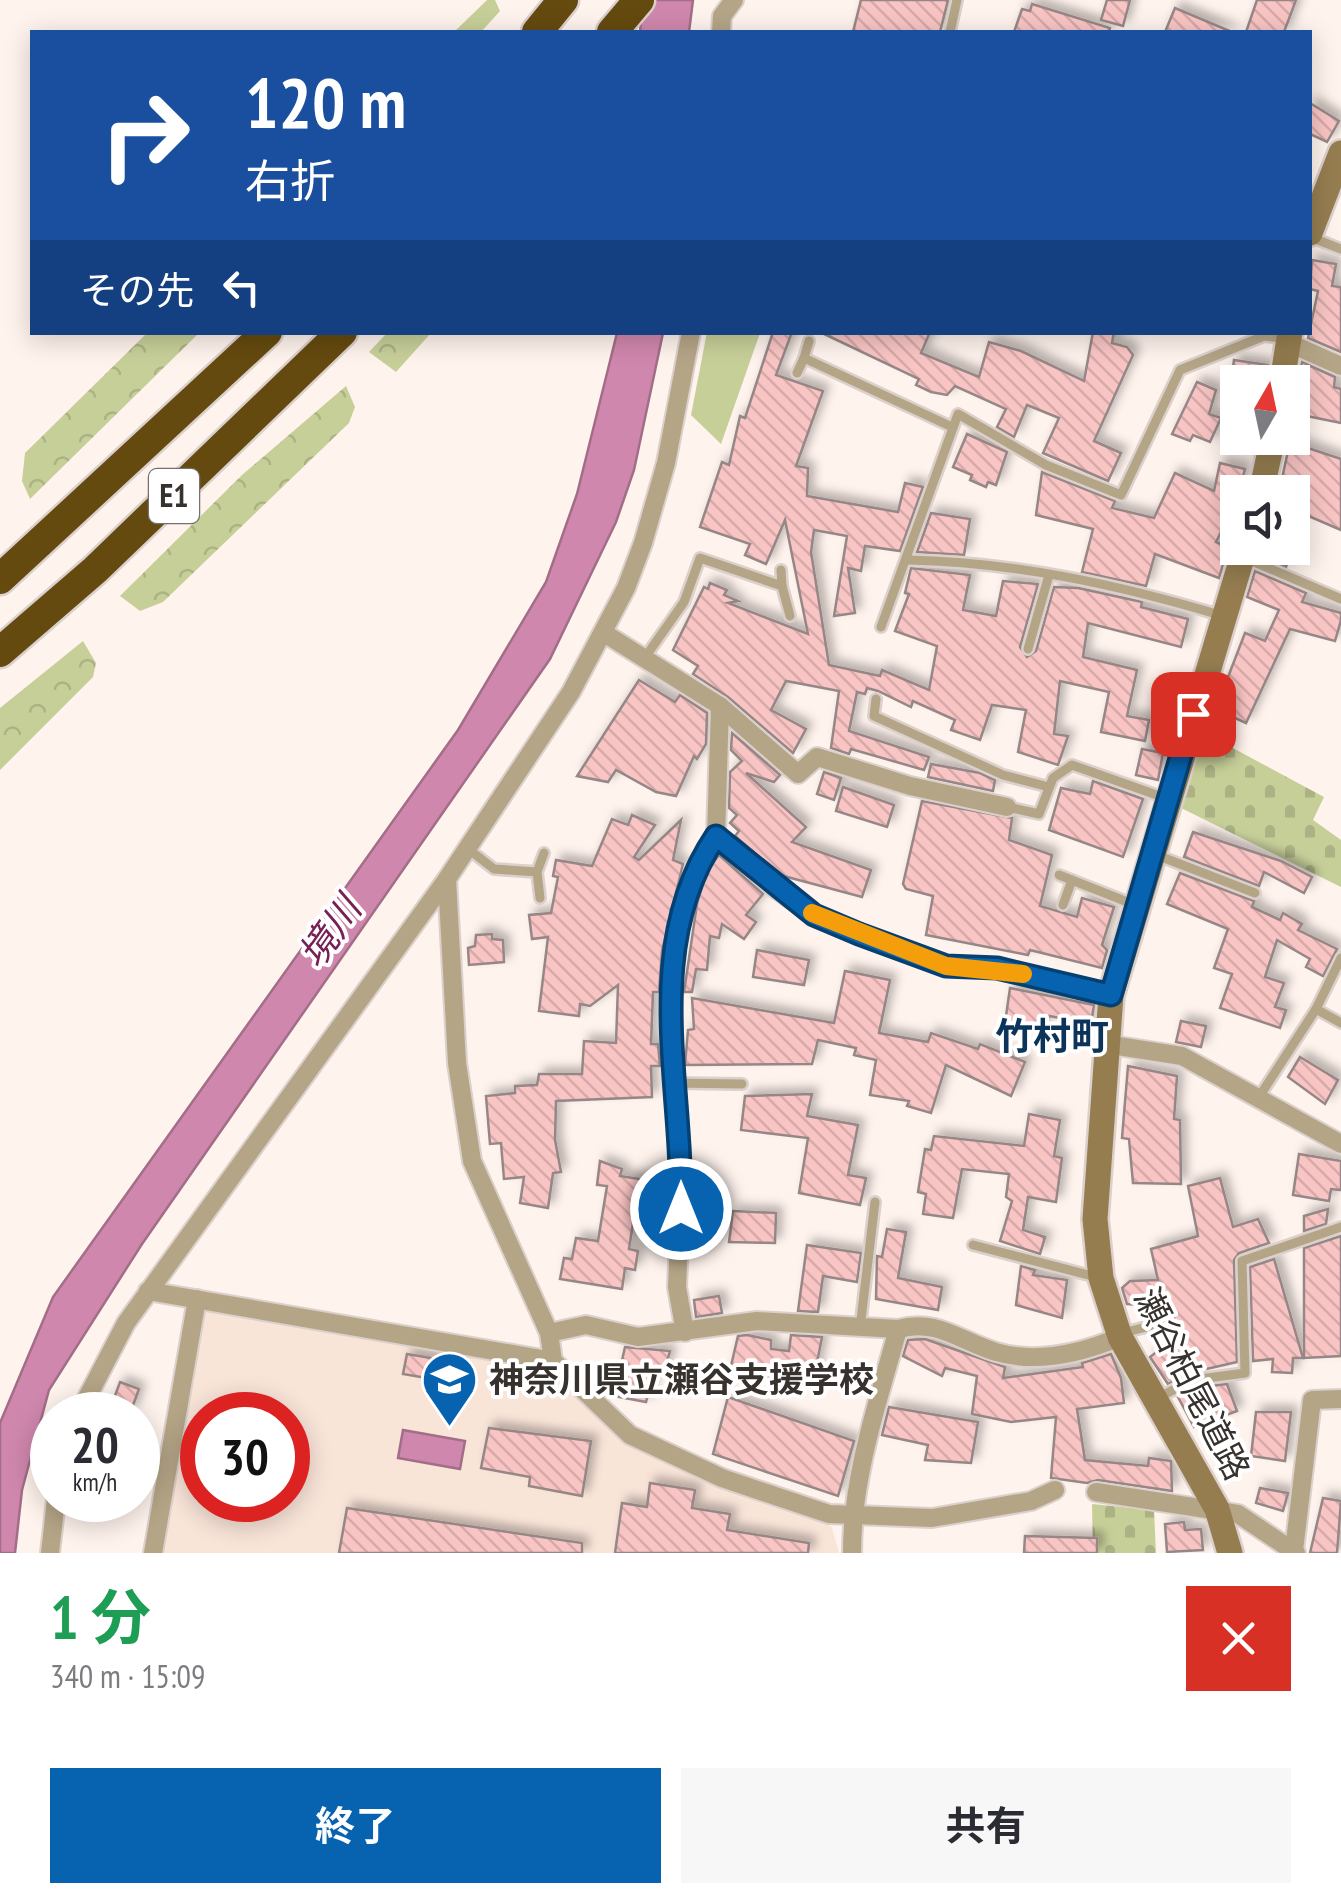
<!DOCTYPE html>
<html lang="ja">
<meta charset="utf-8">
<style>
:root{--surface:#fff;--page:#f7f7f7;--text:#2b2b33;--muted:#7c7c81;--accent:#0763b0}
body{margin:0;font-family:"PT Sans Narrow","Noto Sans JP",sans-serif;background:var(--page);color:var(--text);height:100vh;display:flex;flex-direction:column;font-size:38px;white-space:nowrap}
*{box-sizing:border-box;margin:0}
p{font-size:32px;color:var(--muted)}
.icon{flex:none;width:55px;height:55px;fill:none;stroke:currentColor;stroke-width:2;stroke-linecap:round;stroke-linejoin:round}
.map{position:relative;height:1553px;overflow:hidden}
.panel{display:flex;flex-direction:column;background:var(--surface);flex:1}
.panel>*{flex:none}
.hud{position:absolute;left:30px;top:30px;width:1282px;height:305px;border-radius:0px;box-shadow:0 5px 25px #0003;background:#1a4fa0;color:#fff;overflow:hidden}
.needle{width:65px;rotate:9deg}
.controls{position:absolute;left:1220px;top:365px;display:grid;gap:20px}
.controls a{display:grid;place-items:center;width:90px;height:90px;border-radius:0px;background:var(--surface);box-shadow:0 5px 25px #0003;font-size:50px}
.speed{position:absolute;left:30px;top:1392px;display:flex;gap:20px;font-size:50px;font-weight:700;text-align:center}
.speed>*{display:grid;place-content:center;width:130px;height:130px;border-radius:50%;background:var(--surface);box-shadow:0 5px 25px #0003;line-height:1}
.speed small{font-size:25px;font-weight:400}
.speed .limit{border:15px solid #d22;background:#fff;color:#111}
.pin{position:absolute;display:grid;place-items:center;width:85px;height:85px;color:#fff;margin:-42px;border-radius:20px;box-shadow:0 5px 15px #0006}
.me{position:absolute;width:110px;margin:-55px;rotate:0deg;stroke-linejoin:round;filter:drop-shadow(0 0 8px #0008)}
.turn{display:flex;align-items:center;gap:35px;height:210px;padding:0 50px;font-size:45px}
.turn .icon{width:130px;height:130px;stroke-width:2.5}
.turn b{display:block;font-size:70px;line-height:85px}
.then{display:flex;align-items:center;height:95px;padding:0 50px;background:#0003;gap:20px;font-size:38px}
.round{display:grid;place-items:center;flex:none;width:105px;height:105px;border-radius:0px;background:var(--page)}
.overview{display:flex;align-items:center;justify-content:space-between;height:170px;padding:0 50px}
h1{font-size:60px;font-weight:700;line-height:75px;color:#1e9e55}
.primary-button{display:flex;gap:20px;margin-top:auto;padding:20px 50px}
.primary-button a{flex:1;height:115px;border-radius:0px;background:var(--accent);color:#fff;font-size:40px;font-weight:700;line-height:115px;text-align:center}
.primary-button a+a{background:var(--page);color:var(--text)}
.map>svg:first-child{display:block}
.built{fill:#f9e4d8;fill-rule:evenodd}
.grass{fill:#c7cf99}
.forest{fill:url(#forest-crowns)}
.cemetery{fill:url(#cemetery-stones)}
.water{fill:#d087ad;stroke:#a26e87;stroke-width:2.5}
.building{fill:url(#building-back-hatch);stroke:#968786;stroke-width:2.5;filter:url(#shadow)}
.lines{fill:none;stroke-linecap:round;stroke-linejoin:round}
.lane-casing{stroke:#dbd0cb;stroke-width:14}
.street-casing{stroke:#dbd0cb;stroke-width:22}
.secondary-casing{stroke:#dbd0cb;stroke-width:30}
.highway-casing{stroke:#dbd0cb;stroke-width:35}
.lane{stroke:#b5a587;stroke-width:9}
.street{stroke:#b5a587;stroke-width:18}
.secondary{stroke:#957d50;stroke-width:25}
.highway{stroke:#654a0f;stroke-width:30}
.route-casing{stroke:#054072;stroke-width:25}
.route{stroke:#0763b0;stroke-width:18}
.slow{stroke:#f59e0b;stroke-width:18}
.labels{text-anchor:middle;stroke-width:8;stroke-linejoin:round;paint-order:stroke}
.shield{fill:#fff;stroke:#74706d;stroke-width:2.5}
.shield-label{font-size:32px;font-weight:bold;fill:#38322f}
.poi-label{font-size:35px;font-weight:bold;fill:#38322f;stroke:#fff;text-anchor:start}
.street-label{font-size:35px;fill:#38322f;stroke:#fff}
.water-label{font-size:38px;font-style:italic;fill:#762155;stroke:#fff}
.neighbourhood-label{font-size:38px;font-weight:bold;fill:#0c3359;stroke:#fff}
</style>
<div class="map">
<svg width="1341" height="1553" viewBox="0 0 1341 1553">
<defs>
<pattern id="forest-crowns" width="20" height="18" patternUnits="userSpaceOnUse" patternTransform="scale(2.5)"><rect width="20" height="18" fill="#c7cf99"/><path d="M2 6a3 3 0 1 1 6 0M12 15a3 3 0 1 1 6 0" fill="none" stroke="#acb284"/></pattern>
<pattern id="cemetery-stones" width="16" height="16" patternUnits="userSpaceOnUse" patternTransform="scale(2.5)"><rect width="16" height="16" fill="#c7cf99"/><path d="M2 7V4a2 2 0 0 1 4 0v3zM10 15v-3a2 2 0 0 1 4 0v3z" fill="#acb284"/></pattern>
<pattern id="building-back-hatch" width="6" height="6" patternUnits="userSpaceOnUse" patternTransform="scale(2.5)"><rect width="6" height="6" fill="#f9c5c4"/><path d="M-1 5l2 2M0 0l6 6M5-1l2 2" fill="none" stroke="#d6aaa9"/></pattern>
<filter id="shadow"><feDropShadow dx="6" dy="-6" stdDeviation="5" flood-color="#0004"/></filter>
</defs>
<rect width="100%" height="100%" fill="#fff3ed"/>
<!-- built -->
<path class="built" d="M 206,1309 L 543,1369 L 629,1442 L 824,1520 L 832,1528 L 839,1553 L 160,1553 ZM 202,1415 L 288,1415 L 288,1500 L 202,1500 Z"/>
<!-- grass -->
<polygon class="grass" points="707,332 760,333 721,444 691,415"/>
<!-- forest -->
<g class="forest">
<polygon points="487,0 495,0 500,11 481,32 454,32"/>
<polygon points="147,333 199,333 30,499 22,481 25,453"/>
<polygon points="387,333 387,332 431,333 396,372 369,352"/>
<polygon points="346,386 355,407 349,423 163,602 140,611 120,596 242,475"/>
<polygon points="83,641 96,663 93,677 0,770 0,708"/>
</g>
<!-- cemetery -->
<g class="cemetery">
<polygon points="1203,732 1324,797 1313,820 1341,840 1341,887 1177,806"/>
<polygon points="1092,1504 1154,1510 1156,1553 1093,1553"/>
</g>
<!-- water -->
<g class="water">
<polygon points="643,0 693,0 689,32 640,32"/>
<polygon points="617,333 663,333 634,470 616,522 550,659 142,1244 49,1390 22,1490 15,1553 0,1553 0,1423 53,1297 458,730 546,582 577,494"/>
<polygon points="403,1430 465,1441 460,1469 398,1458"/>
</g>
<!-- building -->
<g class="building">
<polygon points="861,0 948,0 940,32 853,32"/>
<polygon points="1107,0 1130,0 1123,26 1101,20"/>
<polygon points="1257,0 1296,0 1284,32 1246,32"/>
<polygon points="1032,4 1110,28 1109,32 1014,32 1022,9 1030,11"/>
<polygon points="1175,8 1232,32 1165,32"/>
<polygon points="1310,103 1339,121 1327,142 1310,134"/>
<polygon points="1312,260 1336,264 1332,286 1341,287 1341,352 1308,338 1318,291 1310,289"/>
<polygon points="773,332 792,332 776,375 823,391 796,466 808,468 807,496 898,512 905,483 923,487 900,551 865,546 861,571 848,568 855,613 834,616 847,536 814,530 811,552 829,665 880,676 882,670 929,690 937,646 895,631 909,594 905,593 911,568 970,575 963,610 996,616 1003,581 1038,584 1020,647 1027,657 1036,651 1054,587 1078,588 1142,602 1141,607 1188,619 1181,647 1088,623 1083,657 1137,670 1127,716 1149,720 1145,741 1101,732 1109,692 1060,681 1054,734 1068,736 1058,765 1018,752 1026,710 992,705 980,740 951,730 955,720 913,701 911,707 878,691 867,688 865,694 857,692 849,731 929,757 924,770 851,749 849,754 831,748 839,691 786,681 771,710 806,729 793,753 728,697 693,674 698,666 673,650 704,587 708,589 710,583 727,590 724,595 738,601 728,603 808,634 785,520 766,564 745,555 750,544 700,527 722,462 729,465 740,416 745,418"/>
<polygon points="820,332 930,332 921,353 979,377 989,342 1021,351 1084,381 1093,332 1114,332 1112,343 1127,347 1133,355 1094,441 1121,453 1108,481 1043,453 1059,418 1027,405 1014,437 997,427 1006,409 955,386 947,395 931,392 916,385 919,379"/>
<polygon points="1234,360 1268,365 1266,382 1231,382"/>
<polygon points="1302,362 1335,377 1334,387 1341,389 1341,423 1292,413"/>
<polygon points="1197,382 1216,390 1209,414 1221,418 1210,442 1193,435 1190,441 1172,434"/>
<polygon points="967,434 1007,452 996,485 988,482 986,487 970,480 972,475 953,467"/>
<polygon points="1290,442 1341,459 1341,530 1292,509 1292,492 1279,492"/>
<polygon points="1220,463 1245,469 1237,499 1216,542 1228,547 1219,578 1155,554 1146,586 1082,572 1093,529 1036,515 1042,472 1115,501 1112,508 1154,518 1175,473 1214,491"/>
<polygon points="931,513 970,519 964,555 917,552"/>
<polygon points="1261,548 1293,548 1286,567 1260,555"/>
<polygon points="1255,571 1306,593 1302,602 1341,613 1341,620 1335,641 1290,629 1246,723 1226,714 1229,708 1218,703 1245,633 1265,641 1279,610 1247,597"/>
<polygon points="639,680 675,702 680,695 707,713 706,744 697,759 694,756 676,796 656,792 616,770 608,782 577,776"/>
<polygon points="732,733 780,775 774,782 746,773 806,827 792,842 871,870 862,897 780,875 735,836 739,831 730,823 737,815 729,808 730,772 742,761 731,750"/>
<polygon points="1142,749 1163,753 1158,780 1136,775"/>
<polygon points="931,764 980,773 995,780 993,791 928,777"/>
<polygon points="824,772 841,778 834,800 817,794"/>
<polygon points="1093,781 1143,799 1123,857 1049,830 1061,788 1090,794"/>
<polygon points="843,787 894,805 887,827 836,811"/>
<polygon points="922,801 1012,818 1009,840 1052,855 1040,906 1077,917 1082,898 1114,907 1102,945 1107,950 1102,968 1030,950 1028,955 926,935 933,896 906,889 903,884"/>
<polygon points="632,815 655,825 634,857 639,860 681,820 673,860 683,864 662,951 659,992 653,992 651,1044 658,1044 660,1066 651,1066 652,1097 556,1101 555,1140 561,1172 553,1173 548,1208 520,1203 524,1177 504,1179 501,1143 490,1144 486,1096 515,1093 515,1086 537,1085 539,1074 582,1074 584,1041 616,1043 618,985 590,1006 580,1004 579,1016 539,1011 548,937 532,939 529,915 551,913 558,877 553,876 556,860 592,866 612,819 628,825"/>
<polygon points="1193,832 1281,861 1312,877 1304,893 1264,872 1259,886 1184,857"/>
<polygon points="719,855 763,894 746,915 756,922 744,939 722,924 719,938 710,936 707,970 696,969 692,992 684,992 697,904 706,872"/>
<polygon points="1180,873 1254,901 1252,907 1280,920 1283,913 1302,924 1298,930 1337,949 1323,976 1306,967 1310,959 1277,940 1265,977 1284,983 1275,1007 1286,1010 1280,1028 1220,1008 1232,974 1214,968 1228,929 1167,904"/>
<polygon points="492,934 492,939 503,940 504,962 469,965 468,948 475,946 476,935"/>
<polygon points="757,950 809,960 804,985 753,977"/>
<polygon points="845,971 890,980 879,1033 928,1042 931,1033 978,1049 980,1044 1025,1062 1011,1096 946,1065 931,1113 907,1106 909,1101 870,1095 876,1060 854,1055 856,1048 818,1040 812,1064 685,1065 688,1030 694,1029 692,998 834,1023"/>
<polygon points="1010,988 1094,1005 1091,1024 1049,1016 1042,1028 1005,1023"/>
<polygon points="1181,1021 1206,1026 1201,1047 1176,1042"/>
<polygon points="1300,1057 1338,1080 1325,1104 1288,1077"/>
<polygon points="1128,1066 1177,1076 1174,1119 1180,1120 1181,1184 1133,1183 1129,1139 1122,1138"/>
<polygon points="812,1094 807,1116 858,1125 848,1175 866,1178 860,1205 799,1193 808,1138 741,1130 745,1096"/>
<polygon points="1029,1114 1060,1120 1054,1156 1062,1158 1056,1202 1028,1197 1023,1230 1045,1237 1040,1254 1000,1241 1012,1201 1006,1197 1009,1174 962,1169 953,1218 923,1214 926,1194 918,1192 925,1149 931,1150 934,1136 1024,1146"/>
<polygon points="1299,1154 1341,1161 1341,1190 1331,1189 1329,1201 1293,1195"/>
<polygon points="600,1161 622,1169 620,1176 652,1181 649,1199 637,1197 629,1249 638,1251 635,1270 625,1268 622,1289 560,1279 564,1258 572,1259 576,1238 598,1241 607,1186 597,1185"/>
<polygon points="1220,1178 1233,1227 1258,1219 1269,1243 1239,1253 1234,1260 1237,1362 1189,1373 1168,1384 1150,1357 1176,1337 1173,1307 1127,1304 1122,1288 1130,1281 1158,1280 1151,1249 1198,1236 1188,1186"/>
<polygon points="693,1208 715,1208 716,1241 707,1241 706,1251 691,1251"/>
<polygon points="1328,1209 1326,1224 1304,1231 1304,1216"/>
<polygon points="733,1211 776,1213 775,1243 729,1242"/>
<polygon points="887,1229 906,1232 898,1278 942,1287 938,1310 876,1299 877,1256 882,1257"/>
<polygon points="1341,1236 1341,1356 1304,1358 1304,1248"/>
<polygon points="807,1245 861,1253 857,1282 823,1276 818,1312 798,1311"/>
<polygon points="1274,1259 1303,1358 1293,1358 1292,1373 1272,1372 1273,1359 1253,1361 1250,1267"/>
<polygon points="1021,1266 1035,1270 1033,1275 1067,1280 1062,1318 1016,1305"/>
<polygon points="719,1296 722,1313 696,1317 694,1300"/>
<polygon points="747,1335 771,1340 771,1349 789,1351 791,1335 822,1337 814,1378 802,1376 800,1384 730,1370 738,1336"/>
<polygon points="925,1339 1005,1367 1003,1378 1083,1367 1082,1363 1111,1354 1121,1378 1124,1403 1077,1409 1085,1460 1148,1466 1149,1458 1171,1461 1172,1491 1098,1480 1087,1483 1051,1478 1056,1417 1011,1422 972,1414 977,1376 945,1368 942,1376 903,1356 908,1340"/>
<polygon points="625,1347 670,1351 665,1369 656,1367 646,1402 614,1396"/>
<polygon points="407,1354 437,1359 433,1379 403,1374"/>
<polygon points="120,1382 139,1389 131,1411 112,1404"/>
<polygon points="1227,1384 1237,1411 1194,1427 1178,1397 1194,1388"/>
<polygon points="728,1397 854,1441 838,1496 713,1454"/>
<polygon points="889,1407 978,1422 971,1463 925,1460 928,1445 882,1435"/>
<polygon points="1256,1412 1291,1412 1285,1461 1251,1456"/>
<polygon points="489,1428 591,1441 582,1496 529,1486 530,1477 481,1468"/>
<polygon points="650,1483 695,1490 692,1508 730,1514 727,1530 809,1543 808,1553 615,1553 622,1503 647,1507"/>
<polygon points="1260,1488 1288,1493 1283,1511 1256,1503"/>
<polygon points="1323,1498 1341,1501 1337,1553 1310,1553"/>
<polygon points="347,1508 582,1543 582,1553 339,1553"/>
<polygon points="1184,1522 1185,1530 1201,1529 1203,1550 1167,1552 1165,1524"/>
<polygon points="1025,1536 1097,1538 1097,1553 1024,1553"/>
</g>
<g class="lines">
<defs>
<g id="lane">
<polyline points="950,32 957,0"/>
<polyline points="1313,238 1341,249"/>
<polyline points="809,341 804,358 952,427"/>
<polyline points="797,373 804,358"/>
<polyline points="1245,558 1341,599"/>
<path d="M 907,560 C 1015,562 1120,585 1223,616"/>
<polyline points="781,570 782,586"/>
<polyline points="881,627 958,414 1046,465 1121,495 1180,370 1264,336 1287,339"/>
<polyline points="1028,649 1049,575"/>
<polyline points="646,656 684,602 700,558 782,586 790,616"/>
<polyline points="876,699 874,716 1003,775 1049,787"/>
<polyline points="1007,807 1039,814 1053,778 1072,765 1168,799"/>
<polyline points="467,848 494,869 537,872"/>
<polyline points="1154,854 1255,893"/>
<polyline points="1059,875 1135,905"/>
<polyline points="540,898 537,872 544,853"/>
<polyline points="1063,905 1072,880"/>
<polyline points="1316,1009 1341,1023"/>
<polyline points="673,1083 742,1084"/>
<polyline points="1259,1097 1316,1009 1341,958"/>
<polyline points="973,1245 1096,1277"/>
<polyline points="860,1328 875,1202"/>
<polyline points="1122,1333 1167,1322"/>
<polyline points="1158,1398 1192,1380 1245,1373 1242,1261 1341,1227"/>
</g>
<g id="street">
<polyline points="721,32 722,16 734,0"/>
<polyline points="1289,343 1341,366"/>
<polyline points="604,633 720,706 798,774 817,757 910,786 1007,807"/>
<polyline points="716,836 775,888 814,915 850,930 947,966 997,968 1111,995"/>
<polyline points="447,879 457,1063 472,1161 549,1333 553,1361 630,1435 722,1478 829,1514 932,1518 1031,1501 1055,1490"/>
<polyline points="1105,1044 1182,1056 1341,1144"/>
<polyline points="148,1291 553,1361"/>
<polyline points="685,1332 677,1287 682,1171 669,1028 674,954 685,901 695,867 716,836 720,706"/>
<path d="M 549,1333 L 586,1325 L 638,1337 L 757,1321 L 898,1329 C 936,1318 960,1341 996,1352 C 1037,1364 1082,1353 1120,1337"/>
<polyline points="78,1415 126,1323 447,879 571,692 626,588 643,543 666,463 691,332"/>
<polyline points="1096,1492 1238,1514 1296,1553"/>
<polyline points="1294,1550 1312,1400 1341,1399"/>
<polyline points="50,1553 56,1500"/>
<polyline points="153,1553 197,1299"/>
<path d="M 852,1553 C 852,1476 878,1402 898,1329"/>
</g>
<g id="secondary">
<polyline points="1310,233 1341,153"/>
<polyline points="1282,382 1290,332"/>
<polyline points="1261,492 1273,438"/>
<polyline points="1230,1553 1217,1509 1120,1337 1101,1278 1095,1219 1111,995 1245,548"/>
</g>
<g id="highway">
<polyline points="537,32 563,0"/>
<polyline points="612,32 639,0"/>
<polyline points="0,579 267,332"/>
<polyline points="0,652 95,570 342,332"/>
</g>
</defs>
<!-- lane casing -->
<use href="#lane" class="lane-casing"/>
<!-- street casing -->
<use href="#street" class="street-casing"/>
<!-- secondary casing -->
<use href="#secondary" class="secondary-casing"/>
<!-- highway casing -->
<use href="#highway" class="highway-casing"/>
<!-- lane -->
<use href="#lane" class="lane"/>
<!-- street -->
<use href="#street" class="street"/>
<!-- secondary -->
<use href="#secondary" class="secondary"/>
<!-- highway -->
<use href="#highway" class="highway"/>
</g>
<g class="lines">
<defs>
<path id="route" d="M 681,1209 C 683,1085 641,947 716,836 L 814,915 L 859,934 L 946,966 L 997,968 L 1111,995 L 1193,714"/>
</defs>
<!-- route casing -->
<use href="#route" class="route-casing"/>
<!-- route -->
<use href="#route" class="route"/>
<!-- slow -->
<polyline class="slow" points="812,913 946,966 1023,974"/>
</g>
<!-- icons -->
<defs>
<symbol id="school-pin" viewBox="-11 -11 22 30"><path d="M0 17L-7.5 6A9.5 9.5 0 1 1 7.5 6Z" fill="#0763b0" stroke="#fff"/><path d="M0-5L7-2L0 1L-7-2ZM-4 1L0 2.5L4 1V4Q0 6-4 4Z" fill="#fff"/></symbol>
</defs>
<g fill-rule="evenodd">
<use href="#school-pin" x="418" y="1348" width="63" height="86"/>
</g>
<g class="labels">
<!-- shield labels -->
<rect class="shield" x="149" y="469" width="50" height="54" rx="8"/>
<g class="shield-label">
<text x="174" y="507">E1</text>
</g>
<!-- poi labels -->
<g class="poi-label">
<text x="489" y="1392">神奈川県立瀬谷支援学校</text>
</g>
<!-- street labels -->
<g class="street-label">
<text transform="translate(1192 1384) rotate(63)" y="12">瀬谷柏尾道路</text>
</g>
<!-- water labels -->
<g class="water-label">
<text transform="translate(330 932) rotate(-55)" y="13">境川</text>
</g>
<!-- neighbourhood labels -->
<g class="neighbourhood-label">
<text x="1052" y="1050">竹村町</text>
</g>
</g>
</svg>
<div class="controls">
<a><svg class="needle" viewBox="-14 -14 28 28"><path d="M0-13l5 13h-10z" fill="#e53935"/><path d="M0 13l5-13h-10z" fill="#7c7c81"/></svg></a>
<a><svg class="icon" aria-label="sound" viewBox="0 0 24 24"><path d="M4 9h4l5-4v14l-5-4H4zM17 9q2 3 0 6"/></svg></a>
</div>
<div class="speed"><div>20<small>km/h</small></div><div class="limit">30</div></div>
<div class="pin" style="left:1193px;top:714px;background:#d93025"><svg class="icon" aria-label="arrive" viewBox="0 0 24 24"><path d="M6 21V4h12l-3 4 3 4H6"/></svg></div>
<svg class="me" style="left:681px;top:1209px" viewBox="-20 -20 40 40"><circle r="17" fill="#0763b0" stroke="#fff" stroke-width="3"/><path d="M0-11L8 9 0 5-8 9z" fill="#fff"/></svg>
<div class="hud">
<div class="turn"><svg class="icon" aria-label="right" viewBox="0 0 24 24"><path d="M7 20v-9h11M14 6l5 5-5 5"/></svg><div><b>120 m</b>右折</div></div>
<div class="then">その先<svg class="icon" aria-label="left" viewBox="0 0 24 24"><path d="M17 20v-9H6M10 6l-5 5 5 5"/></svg></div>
</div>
</div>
<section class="panel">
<div class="overview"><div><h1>1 分</h1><p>340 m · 15:09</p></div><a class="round" style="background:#d93025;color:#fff"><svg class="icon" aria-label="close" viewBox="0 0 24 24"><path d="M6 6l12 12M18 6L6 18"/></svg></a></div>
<div class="primary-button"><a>終了</a><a>共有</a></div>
</section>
